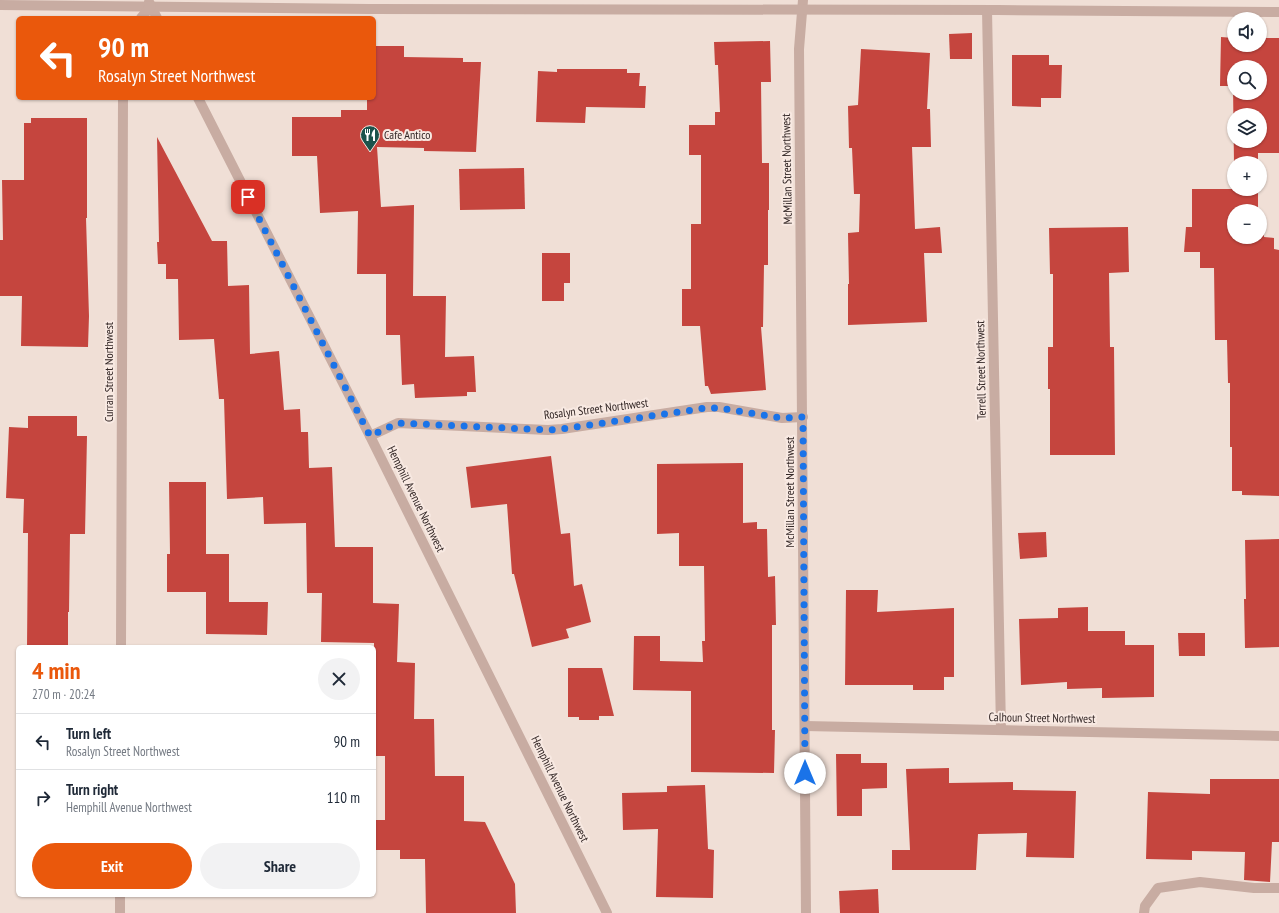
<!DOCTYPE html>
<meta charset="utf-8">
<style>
:root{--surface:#fff;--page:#f2f2f3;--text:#1f2937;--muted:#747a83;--line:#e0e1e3;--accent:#ea580c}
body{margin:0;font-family:"PT Sans Narrow",sans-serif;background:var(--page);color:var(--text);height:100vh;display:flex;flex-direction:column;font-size:15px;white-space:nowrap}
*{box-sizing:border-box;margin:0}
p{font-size:13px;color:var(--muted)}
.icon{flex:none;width:22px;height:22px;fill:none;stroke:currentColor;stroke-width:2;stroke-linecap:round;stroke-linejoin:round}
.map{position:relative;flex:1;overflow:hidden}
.side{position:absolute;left:16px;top:645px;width:360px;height:252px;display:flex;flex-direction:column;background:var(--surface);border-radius:6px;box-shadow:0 1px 3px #0004}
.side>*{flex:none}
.guide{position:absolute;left:16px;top:16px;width:360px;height:84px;border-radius:6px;box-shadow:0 1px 3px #0004;background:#ea580c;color:#fff;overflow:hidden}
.controls{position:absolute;left:1227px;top:12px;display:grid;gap:8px}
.controls a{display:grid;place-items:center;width:40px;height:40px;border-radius:50%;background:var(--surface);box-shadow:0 1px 3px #0004;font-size:20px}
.pin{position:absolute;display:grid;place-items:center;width:34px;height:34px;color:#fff;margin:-17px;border-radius:8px;box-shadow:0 2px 6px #0006}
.me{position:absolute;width:44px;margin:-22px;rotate:0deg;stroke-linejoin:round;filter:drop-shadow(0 0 3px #0008)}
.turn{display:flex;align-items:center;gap:14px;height:84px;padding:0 16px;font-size:18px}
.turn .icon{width:52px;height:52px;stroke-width:2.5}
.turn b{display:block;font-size:28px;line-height:34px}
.round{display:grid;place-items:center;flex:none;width:42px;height:42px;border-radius:21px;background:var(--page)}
.head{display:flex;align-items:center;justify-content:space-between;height:68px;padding:0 16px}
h1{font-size:24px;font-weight:600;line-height:30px;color:var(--accent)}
.primary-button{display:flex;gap:8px;margin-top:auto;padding:8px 16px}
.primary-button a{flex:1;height:46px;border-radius:24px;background:var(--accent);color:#fff;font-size:16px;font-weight:600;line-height:46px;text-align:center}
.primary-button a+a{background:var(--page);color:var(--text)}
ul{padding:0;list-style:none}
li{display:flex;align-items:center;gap:12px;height:56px;padding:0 16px;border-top:1px solid var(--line)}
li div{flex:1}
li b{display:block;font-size:15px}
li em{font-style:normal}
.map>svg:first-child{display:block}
.building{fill:#c5453e;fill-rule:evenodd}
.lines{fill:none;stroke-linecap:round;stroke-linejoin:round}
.minor{stroke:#c8aca2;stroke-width:10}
.route{stroke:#1a73e8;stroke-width:7;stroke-dasharray:0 12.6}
.labels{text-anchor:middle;stroke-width:4;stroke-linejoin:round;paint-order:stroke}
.poi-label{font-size:12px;fill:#322625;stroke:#f8e9e2;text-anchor:start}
.street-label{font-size:12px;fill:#322625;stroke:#f8e9e2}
</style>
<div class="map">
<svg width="1279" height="913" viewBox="0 0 1279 913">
<rect width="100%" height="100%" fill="#f0dfd6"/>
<!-- building -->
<g class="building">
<polygon points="972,33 972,59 950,59 949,34"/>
<path d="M 1221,37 L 1234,38 L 1234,45 L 1260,45 L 1260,38 L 1279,38 L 1279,153 L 1258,153 L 1258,163 L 1234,164 L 1233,86 L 1220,86 ZM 1234,67 L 1260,67 L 1260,93 L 1234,93 ZM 1234,115 L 1260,115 L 1260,141 L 1234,141 Z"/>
<polygon points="770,41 771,82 761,82 762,163 769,163 769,210 768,210 768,265 764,265 763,327 761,327 766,390 711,394 708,386 705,386 700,326 682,326 682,289 691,289 691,224 701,224 701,155 689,155 689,125 715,125 715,112 720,112 718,65 715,65 714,42"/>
<polygon points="374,46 404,46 404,57 463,58 463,62 481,62 476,152 424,151 424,148 377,147 381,207 414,205 413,296 446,296 445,357 474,356 476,392 467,392 467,396 415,398 414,384 402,385 400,335 386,335 386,274 357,274 358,211 320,213 317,156 292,156 292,117 341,117 341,110 367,110 367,98 374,98"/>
<polygon points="861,49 930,53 927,109 930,109 931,147 912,147 915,229 940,227 942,253 924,253 927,322 848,325 848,284 849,284 848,233 859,232 860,194 854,194 852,148 849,148 848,106 858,105"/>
<polygon points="1012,55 1049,55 1049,65 1062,65 1061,98 1041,98 1041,107 1012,106"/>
<polygon points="557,69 627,69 627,73 640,73 639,86 646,86 645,108 586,107 585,123 536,122 538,71 557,72"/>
<polygon points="31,118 87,118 87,218 86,218 89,316 88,347 21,346 22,296 0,296 0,240 3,240 2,180 24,180 24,123 31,123"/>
<polygon points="157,137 212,241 227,241 228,286 249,285 250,354 279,351 284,410 300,409 301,432 308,432 309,468 332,467 335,547 373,547 373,603 399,604 397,662 415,663 414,719 434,719 435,776 464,776 464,821 485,822 515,884 516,913 426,913 425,859 400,859 400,850 374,850 374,820 385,820 385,756 374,756 374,643 321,642 322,593 307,593 306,523 264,524 263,497 227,499 224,399 219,399 214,339 179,340 178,279 166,279 166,264 158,264 157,242 159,242"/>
<polygon points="524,168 525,209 460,210 459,169"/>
<polygon points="1192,189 1258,189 1258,211 1234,211 1234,237 1260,237 1260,229 1264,230 1264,237 1274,238 1274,249 1279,250 1279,496 1242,495 1242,491 1232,491 1232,447 1230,447 1230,383 1228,383 1227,340 1215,340 1214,268 1200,268 1200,252 1184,252 1186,227 1192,227"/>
<polygon points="1128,227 1129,272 1109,273 1110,347 1114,347 1115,455 1050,455 1050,389 1048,389 1048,347 1053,347 1053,274 1050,274 1049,228"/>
<polygon points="542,253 570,253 570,283 564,283 564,301 542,301"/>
<polygon points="28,416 77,416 77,436 87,436 85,534 70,534 69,612 68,612 68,647 27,647 28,533 23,533 24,499 6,498 9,427 28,428"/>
<polygon points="551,456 561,534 570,533 574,586 582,584 591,622 566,629 569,638 532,647 514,574 512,574 507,504 471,508 466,467"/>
<polygon points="743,463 743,523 757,522 757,529 767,529 768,577 775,576 776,625 772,625 772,730 775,730 774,773 691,772 691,691 633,690 634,636 660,636 660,661 703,662 702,641 705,641 704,566 679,566 679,533 657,534 657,464"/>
<polygon points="169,482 206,482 206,554 229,554 229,602 268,602 267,635 206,634 206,592 167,592 167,554 170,554"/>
<polygon points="1046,532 1047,557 1020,559 1018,533"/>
<polygon points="1279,539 1279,647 1245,648 1244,599 1246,599 1245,540"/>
<polygon points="846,590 878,590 877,612 954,608 954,677 944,677 944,690 913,690 913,685 845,685"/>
<polygon points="1088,607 1088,631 1125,631 1125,645 1154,645 1154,697 1102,698 1102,688 1067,689 1067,682 1021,685 1019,619 1058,618 1058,608"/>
<polygon points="1178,633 1205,633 1205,656 1179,656"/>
<polygon points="568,668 602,668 614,716 599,716 599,720 579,720 579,717 568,717"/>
<polygon points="836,754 861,754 861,763 887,763 887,788 862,789 862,816 837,816"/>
<polygon points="949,768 949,783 1013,782 1013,790 1076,791 1074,858 1026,857 1027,833 978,834 976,870 892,870 892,850 910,850 906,769"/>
<polygon points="1210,779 1279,779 1279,842 1272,842 1270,882 1244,880 1245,852 1192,851 1192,860 1146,859 1148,792 1210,794"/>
<polygon points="705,785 708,849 714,850 713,898 656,897 658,829 623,830 622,793 667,792 667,786"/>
<polygon points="878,889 879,913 840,913 839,891"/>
</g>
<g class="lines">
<!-- minor -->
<g class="minor">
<polyline points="803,0 799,49 806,913"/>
<polyline points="149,2 157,18"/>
<polyline points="0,5 369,9 998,10 1279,12"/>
<polyline points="987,10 1001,730"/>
<polyline points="141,18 151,6"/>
<polyline points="198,98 370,436 607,913"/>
<polyline points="370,436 398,423 548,430 562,429 707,407 719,407 782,418 803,417"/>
<polyline points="121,647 123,98"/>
<polyline points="805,726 1279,736"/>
<polyline points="120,913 120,895"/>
<polyline points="1144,913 1145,906 1158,888 1200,882 1254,888 1279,888"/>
</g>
</g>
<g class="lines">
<!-- route -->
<polyline class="route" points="248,197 370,436 398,423 548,430 562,429 706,408 719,408 782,418 803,417 805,773"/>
</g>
<!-- icons -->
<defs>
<symbol id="restaurant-pin" viewBox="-11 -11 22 30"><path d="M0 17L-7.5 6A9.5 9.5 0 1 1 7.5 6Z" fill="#1b534c" stroke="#f8e9e2"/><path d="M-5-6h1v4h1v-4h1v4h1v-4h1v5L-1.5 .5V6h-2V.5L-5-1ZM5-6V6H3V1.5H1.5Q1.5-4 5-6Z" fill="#fff"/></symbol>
</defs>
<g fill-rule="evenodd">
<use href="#restaurant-pin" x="359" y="124" width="22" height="30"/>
</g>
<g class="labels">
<!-- poi labels -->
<g class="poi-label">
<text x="384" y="139">Cafe Antico</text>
</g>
<!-- street labels -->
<g class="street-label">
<text transform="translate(787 169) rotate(-91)" y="4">McMillan Street Northwest</text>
<text transform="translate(981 370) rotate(-91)" y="4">Terrell Street Northwest</text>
<text transform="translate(109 372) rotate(-90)" y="4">Curran Street Northwest</text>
<text transform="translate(596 409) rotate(-7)" y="4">Rosalyn Street Northwest</text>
<text transform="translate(790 492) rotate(-90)" y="4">McMillan Street Northwest</text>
<text transform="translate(416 499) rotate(64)" y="4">Hemphill Avenue Northwest</text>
<text transform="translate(1042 718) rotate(1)" y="4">Calhoun Street Northwest</text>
<text transform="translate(560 789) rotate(64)" y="4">Hemphill Avenue Northwest</text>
</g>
</g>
</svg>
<div class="controls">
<a><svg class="icon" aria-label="sound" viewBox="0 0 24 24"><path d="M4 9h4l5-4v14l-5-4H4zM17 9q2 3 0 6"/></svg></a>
<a><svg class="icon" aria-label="search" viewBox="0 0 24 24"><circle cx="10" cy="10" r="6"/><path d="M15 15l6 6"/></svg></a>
<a><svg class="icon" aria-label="layers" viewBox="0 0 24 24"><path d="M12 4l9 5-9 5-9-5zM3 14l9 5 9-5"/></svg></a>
<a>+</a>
<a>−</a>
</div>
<div class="pin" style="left:248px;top:197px;background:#d93025"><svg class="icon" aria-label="arrive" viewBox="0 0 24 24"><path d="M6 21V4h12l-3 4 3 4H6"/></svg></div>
<svg class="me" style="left:805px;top:773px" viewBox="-20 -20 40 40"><circle r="19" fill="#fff"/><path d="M0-13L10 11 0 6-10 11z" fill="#1a73e8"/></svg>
<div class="guide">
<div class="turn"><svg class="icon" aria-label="left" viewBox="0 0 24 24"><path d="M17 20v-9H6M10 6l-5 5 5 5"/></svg><div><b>90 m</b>Rosalyn Street Northwest</div></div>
</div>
<section class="side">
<div class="head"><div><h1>4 min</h1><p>270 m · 20:24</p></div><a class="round"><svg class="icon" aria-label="close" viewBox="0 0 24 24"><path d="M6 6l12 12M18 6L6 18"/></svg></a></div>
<ul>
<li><svg class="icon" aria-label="left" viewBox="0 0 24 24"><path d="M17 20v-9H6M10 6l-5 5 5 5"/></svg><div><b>Turn left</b><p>Rosalyn Street Northwest</p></div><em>90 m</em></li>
<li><svg class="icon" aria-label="right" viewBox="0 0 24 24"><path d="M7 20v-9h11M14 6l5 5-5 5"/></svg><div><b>Turn right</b><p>Hemphill Avenue Northwest</p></div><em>110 m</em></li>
</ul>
<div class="primary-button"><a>Exit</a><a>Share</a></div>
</section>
</div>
